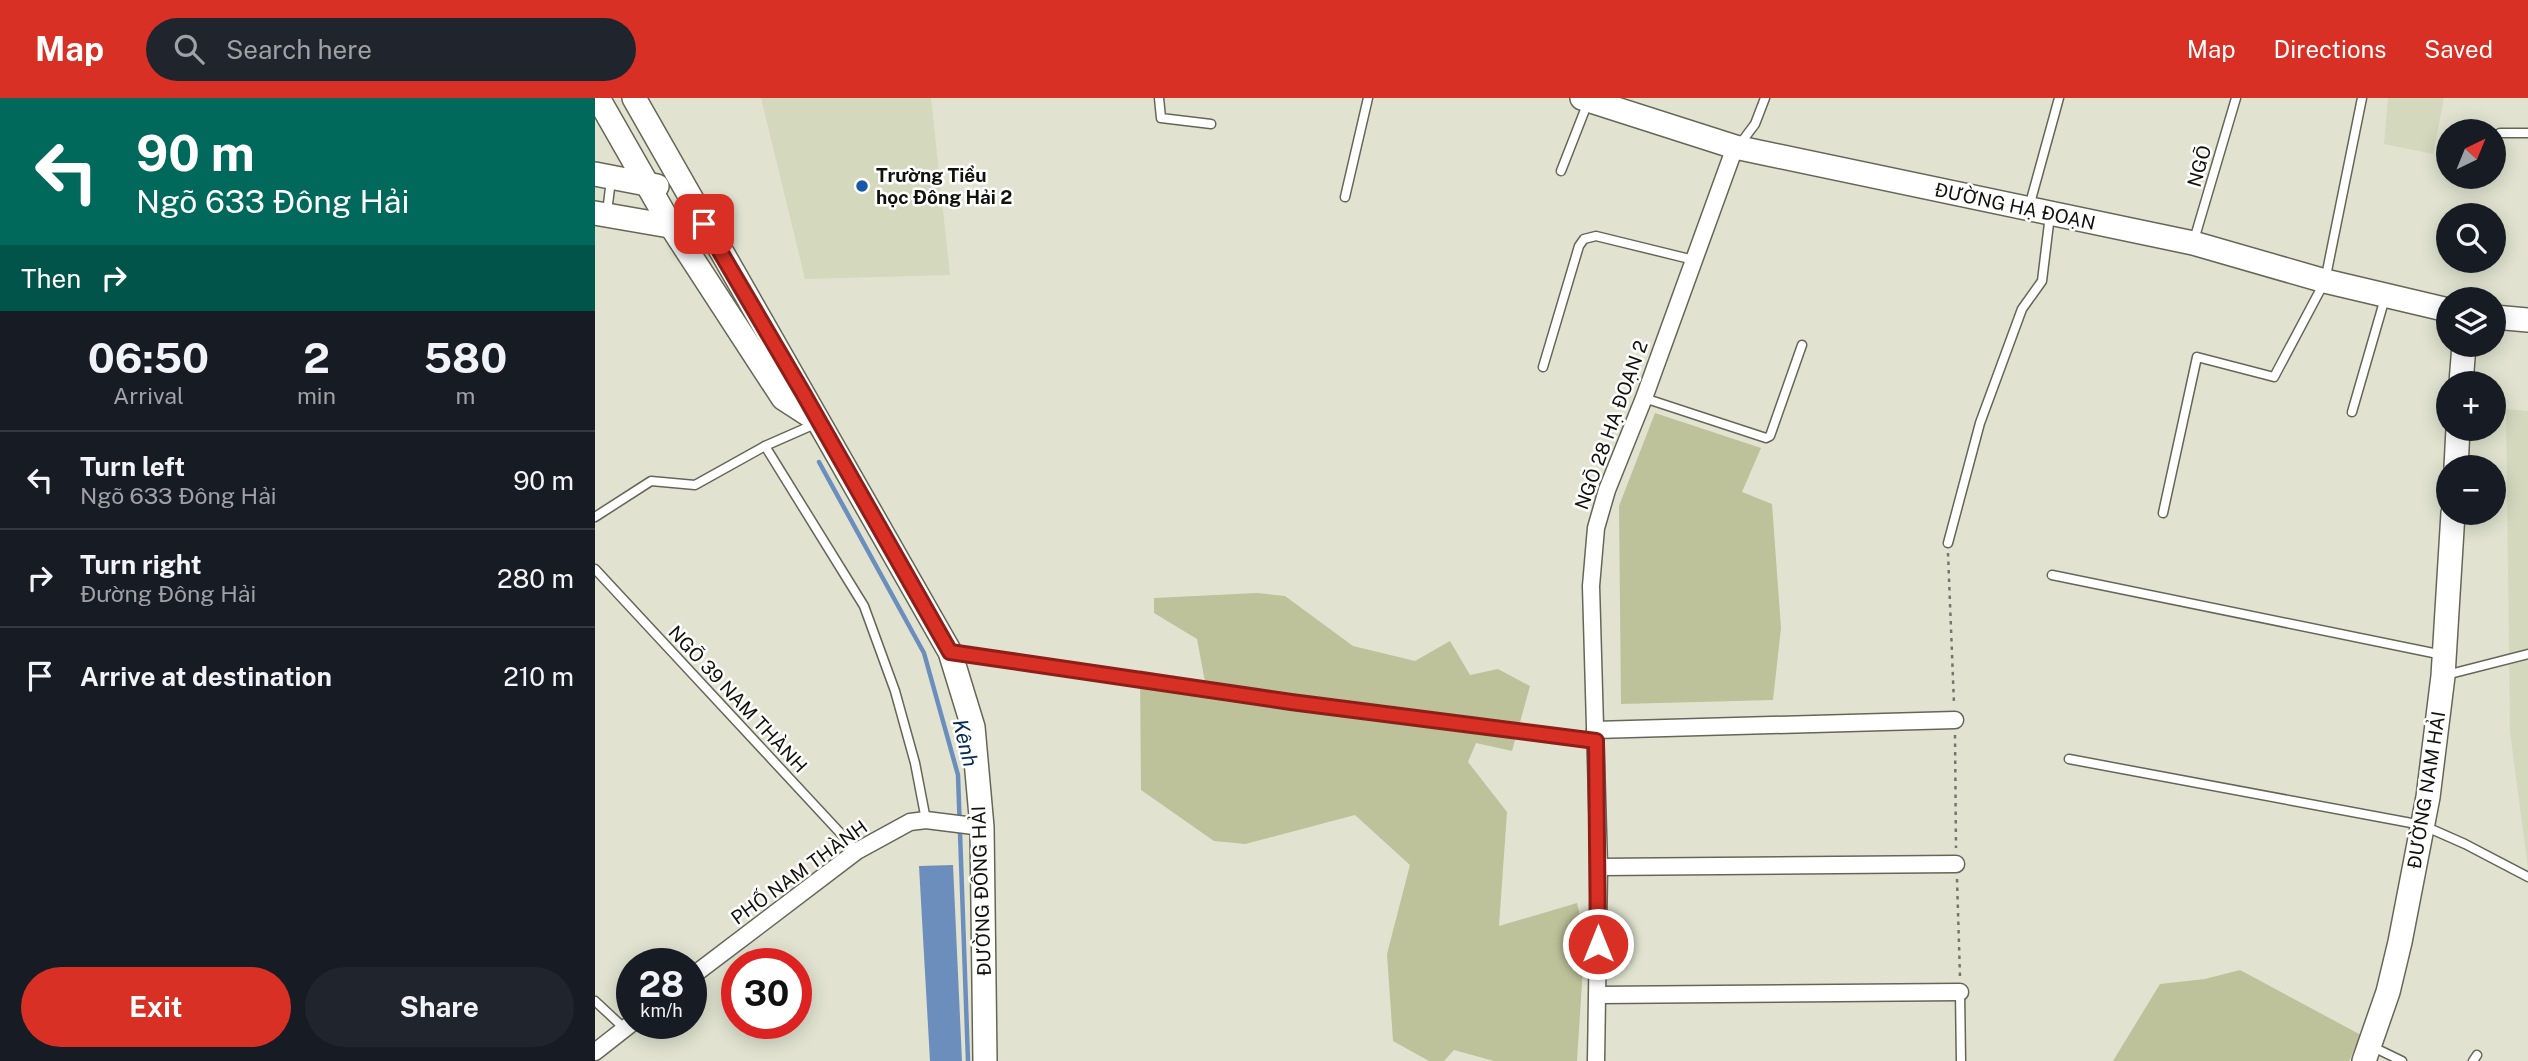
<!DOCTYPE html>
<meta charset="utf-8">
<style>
:root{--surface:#171b24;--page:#20242c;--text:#f1f3f6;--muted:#9ea1a6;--line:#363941;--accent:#d93025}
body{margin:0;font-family:"Public Sans",sans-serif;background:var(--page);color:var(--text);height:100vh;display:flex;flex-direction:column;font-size:26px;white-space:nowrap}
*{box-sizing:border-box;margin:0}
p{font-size:23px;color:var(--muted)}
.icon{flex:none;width:38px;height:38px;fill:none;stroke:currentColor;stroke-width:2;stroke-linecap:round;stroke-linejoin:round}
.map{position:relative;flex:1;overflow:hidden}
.drawer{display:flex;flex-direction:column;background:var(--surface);width:595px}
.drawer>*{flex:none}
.banner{background:#00695c;color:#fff;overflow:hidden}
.needle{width:46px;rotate:43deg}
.tools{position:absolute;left:1841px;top:21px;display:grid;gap:14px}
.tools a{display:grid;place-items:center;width:70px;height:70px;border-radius:50%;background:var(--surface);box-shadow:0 4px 18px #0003;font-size:35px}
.speed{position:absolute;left:21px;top:850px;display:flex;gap:14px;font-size:35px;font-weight:700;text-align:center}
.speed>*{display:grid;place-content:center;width:91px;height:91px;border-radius:50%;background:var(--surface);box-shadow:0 4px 18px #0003;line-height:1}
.speed small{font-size:18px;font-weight:400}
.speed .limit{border:10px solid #d22;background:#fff;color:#111}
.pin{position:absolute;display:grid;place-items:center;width:60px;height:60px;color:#fff;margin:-30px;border-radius:14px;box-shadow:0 4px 10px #0006}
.me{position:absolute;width:77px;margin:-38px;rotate:0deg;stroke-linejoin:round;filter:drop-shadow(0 0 5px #0008)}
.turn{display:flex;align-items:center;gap:24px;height:147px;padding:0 21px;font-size:32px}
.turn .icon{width:91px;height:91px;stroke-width:2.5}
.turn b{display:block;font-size:49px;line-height:60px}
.then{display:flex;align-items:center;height:66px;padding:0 21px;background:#0003;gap:14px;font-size:26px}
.eta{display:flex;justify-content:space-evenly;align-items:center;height:119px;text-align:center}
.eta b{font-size:42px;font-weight:700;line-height:49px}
.button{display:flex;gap:14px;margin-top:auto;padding:14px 21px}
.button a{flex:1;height:80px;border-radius:42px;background:var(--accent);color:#fff;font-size:28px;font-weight:700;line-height:80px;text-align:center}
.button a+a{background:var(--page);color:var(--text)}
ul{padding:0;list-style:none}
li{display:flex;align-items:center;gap:21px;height:98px;padding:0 21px;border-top:2px solid var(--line)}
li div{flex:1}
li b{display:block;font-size:26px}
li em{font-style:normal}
header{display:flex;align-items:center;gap:42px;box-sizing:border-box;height:98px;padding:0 35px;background:var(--accent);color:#fff}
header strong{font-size:33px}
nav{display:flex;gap:38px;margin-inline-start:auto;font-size:24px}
.search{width:490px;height:63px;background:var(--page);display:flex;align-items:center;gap:18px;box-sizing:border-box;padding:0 24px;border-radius:38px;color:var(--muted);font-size:26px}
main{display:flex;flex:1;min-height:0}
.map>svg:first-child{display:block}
.built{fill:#d4d8bd}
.green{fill:#bdc29a}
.water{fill:#6c8ebd}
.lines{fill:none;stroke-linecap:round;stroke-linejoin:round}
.stream{stroke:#6c8ebd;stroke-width:4.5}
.lane-casing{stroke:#656756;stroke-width:11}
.street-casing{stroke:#656756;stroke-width:19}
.secondary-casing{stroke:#656756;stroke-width:26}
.path{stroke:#75766a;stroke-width:2.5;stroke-dasharray:3.5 5;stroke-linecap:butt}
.lane{stroke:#fff;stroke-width:8}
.street{stroke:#fff;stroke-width:16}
.secondary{stroke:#fff;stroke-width:23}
.route-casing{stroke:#8d1f18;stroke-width:18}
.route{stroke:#d93025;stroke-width:12}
.poi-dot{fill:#1558a8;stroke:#fff;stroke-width:2.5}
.labels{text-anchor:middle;stroke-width:5;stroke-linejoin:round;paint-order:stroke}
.street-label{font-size:19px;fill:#12120c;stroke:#fff}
.poi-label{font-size:19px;font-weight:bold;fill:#12120c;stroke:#fff;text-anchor:start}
.water-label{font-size:21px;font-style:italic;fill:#062955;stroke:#fff}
</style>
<header>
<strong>Map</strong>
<div class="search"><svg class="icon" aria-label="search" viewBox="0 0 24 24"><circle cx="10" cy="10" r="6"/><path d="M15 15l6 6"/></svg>Search here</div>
<nav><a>Map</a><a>Directions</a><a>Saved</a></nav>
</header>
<main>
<section class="drawer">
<div class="banner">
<div class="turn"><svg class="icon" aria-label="left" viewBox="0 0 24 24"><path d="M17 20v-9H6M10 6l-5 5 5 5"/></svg><div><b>90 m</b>Ngõ 633 Đông Hải</div></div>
<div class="then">Then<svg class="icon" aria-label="right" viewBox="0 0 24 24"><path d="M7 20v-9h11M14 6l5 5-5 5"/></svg></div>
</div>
<div class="eta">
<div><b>06:50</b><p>Arrival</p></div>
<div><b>2</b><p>min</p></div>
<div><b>580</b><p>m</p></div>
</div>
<ul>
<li><svg class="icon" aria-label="left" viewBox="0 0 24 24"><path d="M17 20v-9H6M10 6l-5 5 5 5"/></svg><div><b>Turn left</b><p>Ngõ 633 Đông Hải</p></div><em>90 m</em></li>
<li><svg class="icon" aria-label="right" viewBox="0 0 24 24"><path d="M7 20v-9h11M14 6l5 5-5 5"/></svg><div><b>Turn right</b><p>Đường Đông Hải</p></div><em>280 m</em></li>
<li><svg class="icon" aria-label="arrive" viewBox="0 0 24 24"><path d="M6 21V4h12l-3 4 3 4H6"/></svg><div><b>Arrive at destination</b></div><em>210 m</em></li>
</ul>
<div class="button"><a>Exit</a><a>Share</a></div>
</section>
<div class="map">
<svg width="1933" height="963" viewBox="0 0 1933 963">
<rect width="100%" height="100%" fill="#e1e3d0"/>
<!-- built -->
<g class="built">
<polygon points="166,0 336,0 355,177 210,181"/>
<polygon points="1793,0 1849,0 1838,56 1789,46"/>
<polygon points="1911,311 1933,313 1933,770 1915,634"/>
</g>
<!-- green -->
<g class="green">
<polygon points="1060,315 1166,350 1147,394 1177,406 1186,530 1178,602 1026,606 1024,408"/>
<polygon points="662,495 690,498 758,548 820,563 855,543 875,577 903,571 935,588 917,653 881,645 873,664 912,714 904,828 982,805 990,838 982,963 899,963 859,952 849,963 834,963 798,943 792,856 815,767 760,717 650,746 619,743 546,692 545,572 610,584 602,541 559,515 559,500"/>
<polygon points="1645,872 1766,937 1754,963 1518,963 1565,886 1610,881"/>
</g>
<!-- water -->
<polygon class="water" points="358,767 367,963 335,963 324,768"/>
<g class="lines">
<!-- stream -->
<polyline class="stream" points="224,364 329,555 363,677 373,963"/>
<defs>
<g id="lane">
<polyline points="564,0 566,20 616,26"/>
<polyline points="1905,35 1933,35"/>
<polyline points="1145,46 1160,26 1170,0"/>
<polyline points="966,73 993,4"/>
<polyline points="750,99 773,0"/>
<polyline points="1434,109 1464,0"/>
<polyline points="12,114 16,82"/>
<polyline points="1599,142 1641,0"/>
<polyline points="948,269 984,148 989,141 1001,138 1099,162"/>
<polyline points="1049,300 1171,340 1175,338 1207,247"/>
<polyline points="1757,314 1790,200"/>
<polyline points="170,348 269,508 300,593 320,665 331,722"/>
<polyline points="1568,415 1602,259 1679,279 1730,183 1767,0"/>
<polyline points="0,419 56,383 100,387 170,348 220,326"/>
<polyline points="1353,445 1385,325 1427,211 1447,183 1455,117"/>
<polyline points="0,471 262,753"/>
<polyline points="1457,477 1848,557"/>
<polyline points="358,554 697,604 1000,643"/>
<polyline points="1851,577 1933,556"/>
<polyline points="1474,661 1827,727 1870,746 1933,779"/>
<polyline points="1365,894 1366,963"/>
<polyline points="0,903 29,930"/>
<polyline points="1778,949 1807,963"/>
<polyline points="1878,963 1882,957"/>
</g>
<g id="street">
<polyline points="1000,632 1360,622"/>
<polyline points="1004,769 1361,766"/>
<polyline points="96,879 262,753 315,724 331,722 387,729"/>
<polyline points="1003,897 1365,894"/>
<polyline points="0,954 37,925"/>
<polyline points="1001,963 1004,769 996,488 1001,430 1012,392 1049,300 1140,49"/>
</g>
<g id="secondary">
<polyline points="3,0 76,128 188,300 222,322"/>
<polyline points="39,0 355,554 378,629 387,729 390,963"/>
<polyline points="987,0 1140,49 1598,145 1730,183 1853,212"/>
<polyline points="0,76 62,88"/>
<polyline points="0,115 86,130"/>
<polyline points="1899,219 1933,222"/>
<polyline points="1866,285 1869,247"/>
<polyline points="1861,369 1863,331"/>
<polyline points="1769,963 1793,894 1805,844 1833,699 1848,578 1858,415"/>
</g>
</defs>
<!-- lane casing -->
<use href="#lane" class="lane-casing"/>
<!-- street casing -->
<use href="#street" class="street-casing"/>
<!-- secondary casing -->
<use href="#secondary" class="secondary-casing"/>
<!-- path -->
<g class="path">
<polyline points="1353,455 1359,606"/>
<polyline points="1360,637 1361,750"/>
<polyline points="1362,781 1365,879"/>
</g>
<!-- lane -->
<use href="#lane" class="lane"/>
<!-- street -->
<use href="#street" class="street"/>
<!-- secondary -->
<use href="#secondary" class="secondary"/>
</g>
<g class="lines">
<defs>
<polyline id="route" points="109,126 208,295 355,554 696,604 1001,643 1003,846"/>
</defs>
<!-- route casing -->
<use href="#route" class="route-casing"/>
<!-- route -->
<use href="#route" class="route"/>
</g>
<!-- markers -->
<circle class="poi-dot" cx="267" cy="88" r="7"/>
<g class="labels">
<!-- street labels -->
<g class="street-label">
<text transform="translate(1604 68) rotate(-74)" y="7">NGÕ</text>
<text transform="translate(1420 108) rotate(12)" y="7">ĐƯỜNG HẠ ĐOẠN</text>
<text transform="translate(1016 327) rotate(-70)" y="7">NGÕ 28 HẠ ĐOẠN 2</text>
<text transform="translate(143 601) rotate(47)" y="7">NGÕ 39 NAM THÀNH</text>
<text transform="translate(1831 692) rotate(-81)" y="7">ĐƯỜNG NAM HẢI</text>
<text transform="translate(204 774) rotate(-36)" y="7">PHỐ NAM THÀNH</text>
<text transform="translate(386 793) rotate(-92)" y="7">ĐƯỜNG ĐÔNG HẢI</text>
</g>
<!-- poi labels -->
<g class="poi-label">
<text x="281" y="84">Trường Tiểu<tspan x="281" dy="22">học Đông Hải 2</tspan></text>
</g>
<!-- water labels -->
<g class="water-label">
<text transform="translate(370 645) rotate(76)" y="7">Kênh</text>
</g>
</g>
</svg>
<div class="tools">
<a><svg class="needle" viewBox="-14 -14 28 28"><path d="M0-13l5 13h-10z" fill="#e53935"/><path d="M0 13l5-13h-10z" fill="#9ea1a6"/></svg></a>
<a><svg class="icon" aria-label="search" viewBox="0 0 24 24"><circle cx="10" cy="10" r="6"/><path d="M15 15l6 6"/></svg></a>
<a><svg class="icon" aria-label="layers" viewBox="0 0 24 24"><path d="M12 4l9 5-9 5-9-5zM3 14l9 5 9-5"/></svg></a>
<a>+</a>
<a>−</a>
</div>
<div class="speed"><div>28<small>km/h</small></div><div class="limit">30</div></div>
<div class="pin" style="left:109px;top:126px;background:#d93025"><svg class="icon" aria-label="arrive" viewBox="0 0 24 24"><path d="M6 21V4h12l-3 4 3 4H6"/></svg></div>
<svg class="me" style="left:1003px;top:846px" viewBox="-20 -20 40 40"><circle r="17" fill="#d93025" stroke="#fff" stroke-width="3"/><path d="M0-11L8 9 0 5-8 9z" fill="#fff"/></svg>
</div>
</main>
